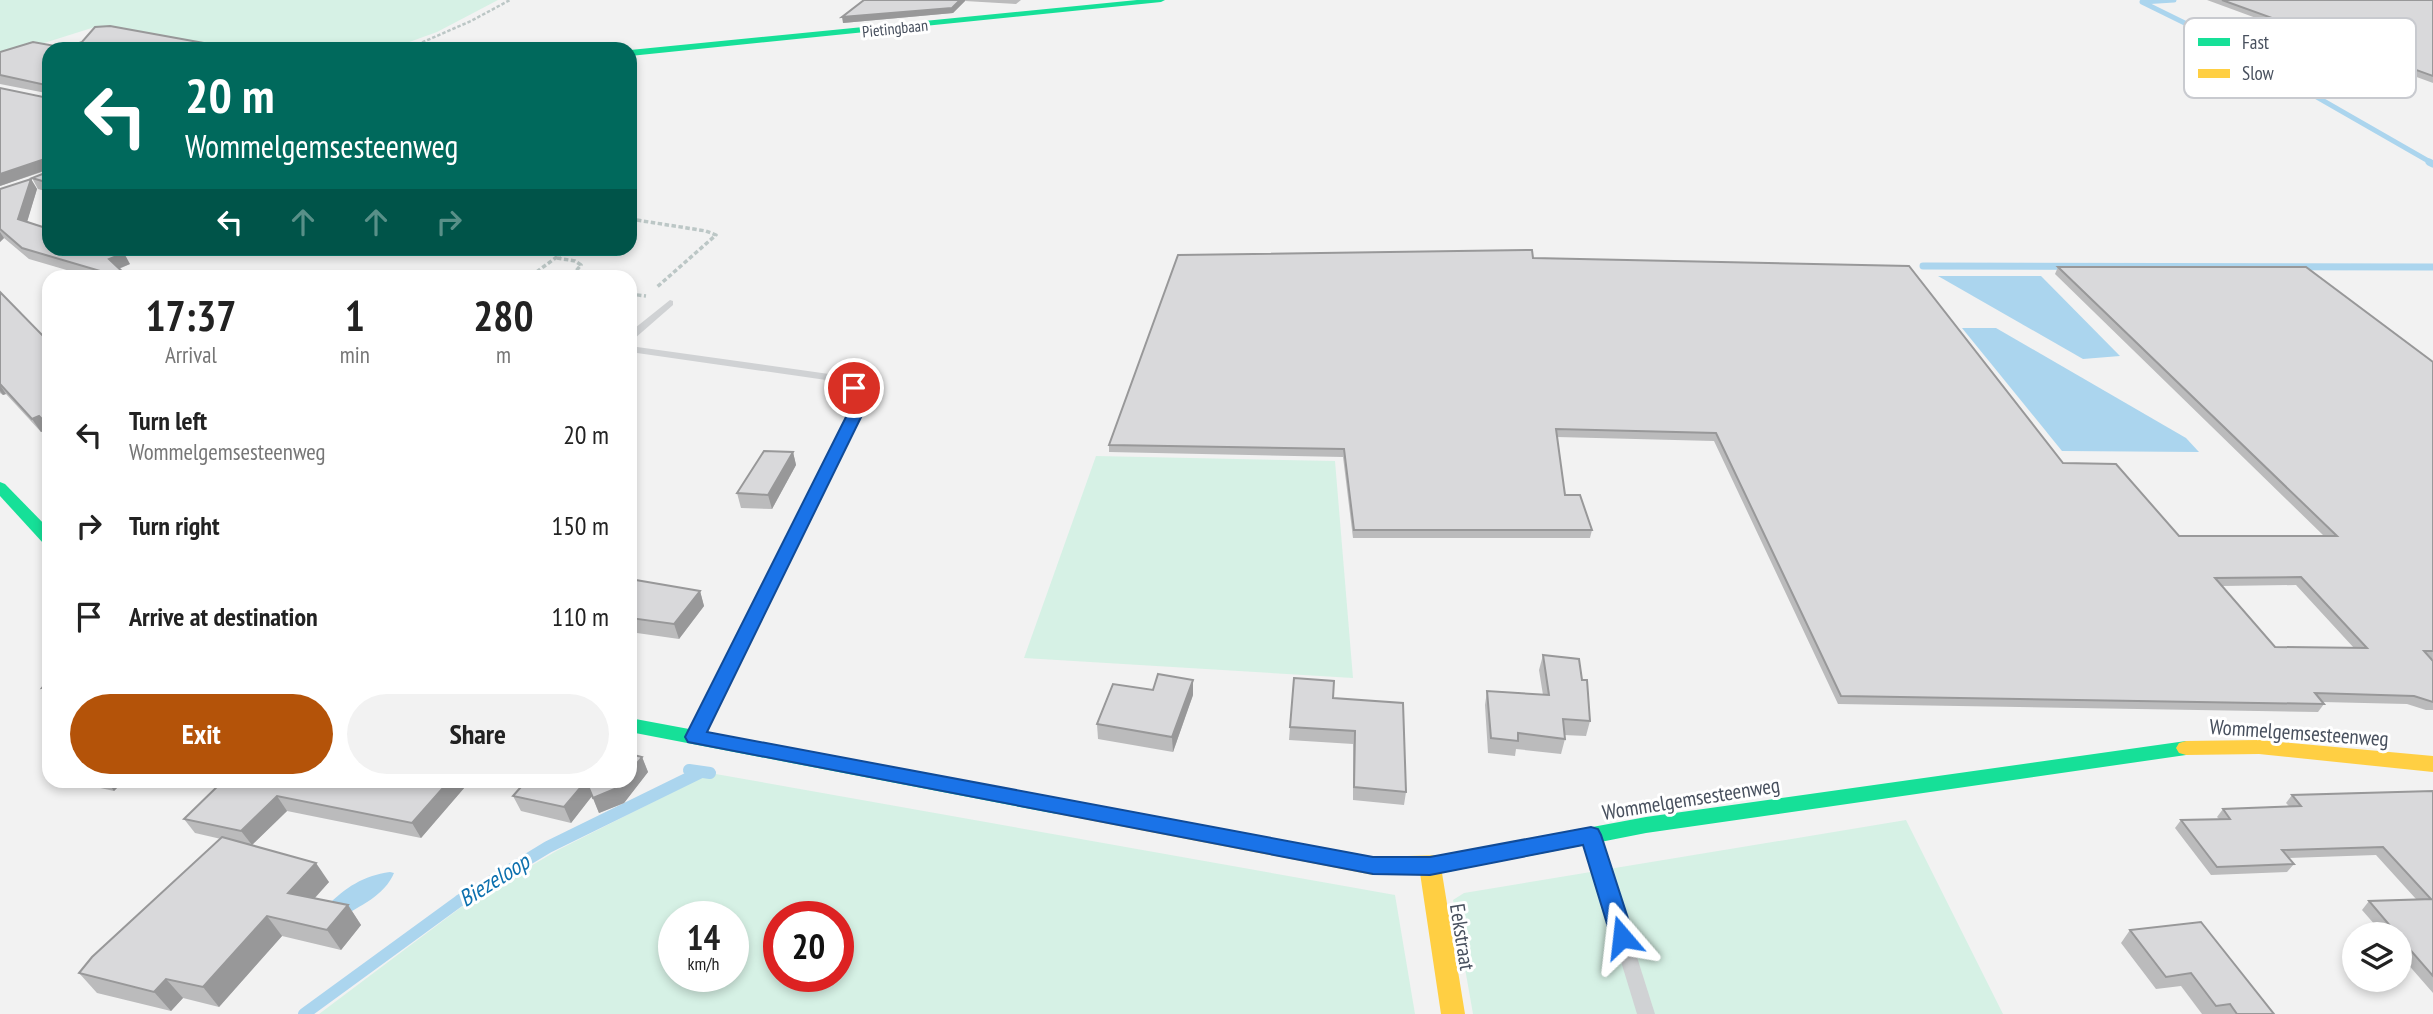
<!DOCTYPE html>
<style>
:root{--surface:#fff;--page:#f2f2f2;--text:#222;--muted:#767676;--accent:#b45309}
body{margin:0;font-family:"PT Sans Narrow",sans-serif;background:var(--page);color:var(--text);height:100vh;display:flex;flex-direction:column;font-size:26px;white-space:nowrap}
*{box-sizing:border-box;margin:0}
p{font-size:23px;color:var(--muted)}
.icon{flex:none;width:38px;height:38px;fill:none;stroke:currentColor;stroke-width:2;stroke-linecap:round;stroke-linejoin:round}
.map{position:relative;flex:1;overflow:hidden}
.side{position:absolute;left:42px;top:270px;width:595px;height:518px;display:flex;flex-direction:column;background:var(--surface);border-radius:21px;box-shadow:0 4px 10px #0003}
.side>*{flex:none}
.top-card{position:absolute;left:42px;top:42px;width:595px;height:214px;border-radius:21px;box-shadow:0 4px 10px #0003;background:#00695c;color:#fff;overflow:hidden}
.buttons{position:absolute;left:2342px;top:922px;display:grid;gap:14px}
.buttons a{display:grid;place-items:center;width:70px;height:70px;border-radius:50%;background:var(--surface);box-shadow:0 4px 10px #0003;font-size:35px}
.speed{position:absolute;left:658px;top:901px;display:flex;gap:14px;font-size:35px;font-weight:700;text-align:center}
.speed>*{display:grid;place-content:center;width:91px;height:91px;border-radius:50%;background:var(--surface);box-shadow:0 4px 10px #0003;line-height:1}
.speed small{font-size:18px;font-weight:400}
.speed .limit{border:10px solid #d22;background:#fff;color:#111}
.pin{position:absolute;display:grid;place-items:center;width:60px;height:60px;color:#fff;margin:-30px;border:4px solid #fff;border-radius:50%;box-shadow:0 2px 7px #0007}
.me{position:absolute;width:77px;margin:-38px;rotate:343deg;stroke-linejoin:round;filter:drop-shadow(0 0 5px #0008)}
.turn{display:flex;align-items:center;gap:24px;height:147px;padding:0 28px;font-size:32px}
.turn .icon{width:91px;height:91px;stroke-width:2.5}
.turn b{display:block;font-size:49px;line-height:60px}
.lanes{display:flex;align-items:center;height:66px;padding:0 28px;background:#0003;justify-content:center;gap:35px;direction:ltr}
.lanes .off{opacity:.35}
.eta{display:flex;justify-content:space-evenly;align-items:center;height:119px;text-align:center}
.eta b{font-size:42px;font-weight:700;line-height:49px}
.button{display:flex;gap:14px;margin-top:auto;padding:14px 28px}
.button a{flex:1;height:80px;border-radius:42px;background:var(--accent);color:#fff;font-size:28px;font-weight:700;line-height:80px;text-align:center}
.button a+a{background:var(--page);color:var(--text)}
ul{padding:0;list-style:none}
li{display:flex;align-items:center;gap:21px;height:91px;padding:0 28px}
li div{flex:1}
li b{display:block;font-size:26px}
li em{font-style:normal}
.map>svg:first-child{display:block}
.green{fill:#d6f1e5;fill-rule:evenodd}
.water{fill:#abd5ee}
.lines{fill:none;stroke-linecap:round;stroke-linejoin:round}
.stream-far2{stroke:#abd5ee;stroke-width:5}
.stream-far1{stroke:#abd5ee;stroke-width:7}
.stream{stroke:#abd5ee;stroke-width:12}
.path-far1{stroke:#bcc7c6;stroke-width:2.5;stroke-dasharray:3.5 2;stroke-linecap:butt}
.path{stroke:#bcc7c6;stroke-width:3.5;stroke-dasharray:4.5 2.5;stroke-linecap:butt}
.lane{fill:#d0d2d4;fill-rule:evenodd}
.fast{fill:#16e098;fill-rule:evenodd}
.slow{fill:#ffcf43;fill-rule:evenodd}
.wall{fill:#bbbbbc;fill-rule:evenodd}
.shaded-wall{fill:#989899}
.building{fill:#d9d9db;stroke:#989899;stroke-width:2;fill-rule:evenodd}
.route{fill:#1a73e8;stroke:#114b97;stroke-width:2}
.labels{text-anchor:middle;stroke-width:6;stroke-linejoin:round;paint-order:stroke}
.far-street-label{font-size:16px;fill:#48505e;stroke:#fff}
.near-street-label{font-size:21px;fill:#48505e;stroke:#fff}
.near-water-label{font-size:23px;font-style:italic;fill:#0c70ae;stroke:#fff}
.key{fill:#fff;stroke:#c8cacf;stroke-width:2}
.key-label{font-size:19px;fill:#48505e}
</style>
<div class="map">
<svg width="2433" height="1014" viewBox="0 0 2433 1014">
<rect width="100%" height="100%" fill="#f2f2f2"/>
<!-- green -->
<g class="green">
<polygon points="0,0 498,0 437,32 390,49 217,49 98,26 0,57"/>
<polygon points="1096,456 1335,461 1353,678 1024,658"/>
<path d="M 710,773 L 1395,895 L 1415,1014 L 319,1014 L 460,908 L 558,850 ZM 733,917 L 733,976 L 674,976 L 674,917 ZM 779,917 L 838,917 L 838,976 L 779,976 Z"/>
<polygon points="1906,820 2003,1014 1473,1014 1453,900 1464,893"/>
</g>
<!-- water -->
<g class="water">
<polygon points="1938,276 2041,276 2120,356 2083,359"/>
<polygon points="1962,328 1996,328 2186,438 2199,452 2062,451"/>
<path d="M 390,872 L 394,873 C 385,895 359,907 339,918 L 327,906 C 346,887 363,876 390,872 Z"/>
</g>
<g class="lines">
<!-- stream-far2 -->
<polyline class="stream-far2" points="2174,0 2142,2 2203,32 2432,163"/>
<!-- stream-far1 -->
<g class="stream-far1">
<polyline points="2429,162 2433,164"/>
<polyline points="1923,266 2433,267"/>
</g>
<!-- stream -->
<g class="stream">
<polyline points="689,770 710,773"/>
<polyline points="304,1014 459,901 548,847 701,772"/>
</g>
<!-- path-far1 -->
<polyline class="path-far1" points="407,49 471,21 510,0"/>
<!-- path -->
<g class="path">
<polyline points="630,219 706,231 716,235 657,287"/>
<polyline points="557,258 575,261 581,265 572,276"/>
<polyline points="531,276 569,248"/>
<polyline points="630,294 646,296"/>
</g>
<!-- lane -->
<g class="lane">
<polygon points="670,300 673,301 673,305 634,339 630,340 630,332"/>
<path d="M 630,346 L 843,376 C 856,381 863,393 864,407 L 702,736 L 700,740 L 695,742 L 690,740 L 688,736 L 852,407 C 852,395 849,389 840,382 L 630,352 Z"/>
<polygon points="1591,830 1597,832 1599,837 1655,1014 1637,1014 1583,837 1585,832"/>
</g>
<!-- fast -->
<g class="fast">
<polygon points="1137,0 1165,0 1161,2 630,56 630,50"/>
<polygon points="0,482 5,484 49,529 49,544 43,543 0,496"/>
<polygon points="630,718 1057,798 1064,800 1067,806 1064,812 1057,814 630,732"/>
<polygon points="2186,741 2193,743 2196,748 2193,753 2186,755 1646,833 1442,873 1435,870 1431,864 1435,858 1442,855 1646,817"/>
</g>
<!-- slow -->
<g class="slow">
<polygon points="2259,740 2433,756 2433,772 2259,754 2186,755 2179,753 2176,748 2179,743 2186,741"/>
<polygon points="1057,798 1373,857 1442,855 1449,858 1453,864 1449,870 1442,873 1465,1014 1441,1014 1420,873 1373,875 1057,814 1050,812 1047,806 1050,800"/>
</g>
</g>
<!-- wall -->
<g class="wall">
<polygon points="864,0 1021,0 1016,4 965,1 953,13 843,23"/>
<polygon points="2207,0 2433,0 2433,83"/>
<polygon points="66,48 237,49 49,49 49,192 38,189 32,178 45,173 45,171 0,186 43,97 46,95 46,93 0,84 0,52"/>
<polygon points="31,179 37,189 27,221 130,264 119,269 127,276 87,276 29,259 4,238 0,242 0,189"/>
<path d="M 1533,258 L 2063,463 L 2179,536 L 2324,536 L 2055,274 L 2058,267 L 2433,362 L 2433,659 L 2431,659 L 2433,661 L 2433,710 L 2426,710 L 2407,704 L 2322,702 L 2324,704 L 2318,712 L 1838,704 L 1714,441 L 1557,437 L 1565,495 L 1592,530 L 1590,538 L 1353,538 L 1343,457 L 1109,452 L 1109,445 ZM 2296,585 L 2354,648 L 2275,647 L 2222,586 Z"/>
<polygon points="0,292 45,338 49,337 49,430 48,429 41,432 6,394 3,395 0,393"/>
<polygon points="793,452 796,465 772,509 741,508 737,493"/>
<polygon points="630,579 700,591 704,606 679,639 630,632"/>
<polygon points="1543,655 1582,680 1590,721 1586,736 1564,735 1565,739 1561,754 1516,749 1515,756 1488,753 1485,705 1487,691 1543,695 1539,670"/>
<polygon points="1294,678 1333,698 1406,792 1404,805 1353,800 1353,744 1289,740"/>
<polygon points="49,679 49,696 42,688"/>
<polygon points="1193,680 1193,695 1173,752 1098,739 1097,724 1153,690"/>
<polygon points="642,757 648,772 624,803 599,813 592,796 571,823 521,811 513,796"/>
<polygon points="79,780 125,780 114,791 82,784"/>
<polygon points="190,780 471,780 421,838 287,811 252,845 329,882 315,898 348,905 361,925 341,950 282,936 219,1007 183,998 171,1011 97,993 79,973 221,839 195,833 184,819 218,787"/>
<polygon points="2433,791 2433,993 2399,954 2399,934 2383,934 2362,910 2369,901 2416,899 2376,855 2289,858 2294,864 2287,872 2211,875 2175,828 2181,820 2219,819 2217,817 2223,809 2289,806 2286,803 2292,795"/>
<polygon points="2130,930 2274,1014 2202,1014 2181,986 2156,989 2121,943"/>
</g>
<!-- shaded-wall -->
<g class="shaded-wall">
<polygon points="960,0 965,0 965,1 953,13 843,23 842,17"/>
<polygon points="45,159 49,169 0,186 0,174"/>
<polygon points="31,179 37,189 25,229 18,219"/>
<polygon points="0,232 4,238 0,242"/>
<polygon points="124,253 130,264 115,270 109,259"/>
<polygon points="0,385 6,394 3,395 0,391"/>
<polygon points="39,416 48,429 41,432 32,419"/>
<polygon points="793,452 796,465 772,509 768,495"/>
<polygon points="700,591 704,606 679,639 674,624"/>
<polygon points="1193,680 1193,695 1173,752 1172,737"/>
<polygon points="642,757 648,772 624,803 599,813 593,798 623,780 630,780 630,772"/>
<polygon points="106,780 125,780 114,791"/>
<polygon points="450,780 471,780 421,838 412,823"/>
<polygon points="586,781 592,796 571,823 564,807"/>
<polygon points="277,796 287,811 252,845 241,831"/>
<polygon points="316,863 329,882 302,912 288,893"/>
<polygon points="348,905 361,925 341,950 327,930"/>
<polygon points="267,916 282,936 219,1007 203,987"/>
<polygon points="166,979 183,998 171,1011 154,992"/>
</g>
<!-- building -->
<g class="building">
<polygon points="864,0 960,0 952,8 842,17"/>
<polygon points="2222,0 2433,0 2433,76"/>
<polygon points="110,26 237,49 49,49 49,183 32,178 45,173 45,159 0,174 0,88 43,97 46,95 46,85 0,75 0,52 33,42 66,48 82,42 95,27"/>
<polygon points="31,179 18,219 49,229 49,248 109,248 124,253 109,259 127,276 117,276 22,248 0,229 0,189"/>
<path d="M 1532,250 L 1533,258 L 1909,266 L 2063,463 L 2116,464 L 2179,536 L 2337,536 L 2058,267 L 2306,267 L 2433,362 L 2433,651 L 2424,651 L 2433,661 L 2433,702 L 2414,696 L 2315,693 L 2324,704 L 1841,696 L 1716,433 L 1556,429 L 1565,495 L 1580,495 L 1592,530 L 1354,530 L 1344,449 L 1109,445 L 1178,255 ZM 2301,577 L 2367,648 L 2275,647 L 2215,578 Z"/>
<polygon points="0,292 45,338 49,337 49,426 39,416 32,419 0,384"/>
<polygon points="764,451 793,452 768,495 737,493"/>
<polygon points="630,579 700,591 674,624 630,618"/>
<polygon points="1543,655 1579,659 1582,680 1587,680 1590,721 1563,719 1565,739 1518,733 1518,741 1491,738 1487,691 1549,695"/>
<polygon points="1158,674 1193,680 1172,737 1097,724 1113,684 1153,690"/>
<polygon points="1294,678 1334,681 1333,698 1403,703 1406,792 1354,787 1355,731 1290,727"/>
<polygon points="49,679 49,687 42,688"/>
<polygon points="630,754 642,757 630,772"/>
<polygon points="224,780 450,780 412,823 277,796 241,831 184,819"/>
<polygon points="527,780 623,780 617,788 593,798 586,781 564,807 513,796"/>
<polygon points="2433,791 2433,976 2399,937 2399,934 2397,934 2369,901 2431,899 2383,847 2282,850 2294,864 2217,867 2181,820 2230,819 2223,809 2301,806 2292,795"/>
<polygon points="222,837 316,863 288,893 348,905 327,930 267,916 203,987 166,979 154,992 79,973 92,957"/>
<polygon points="2201,922 2274,1014 2237,1014 2230,1004 2216,1006 2191,973 2166,977 2130,930"/>
</g>
<!-- route -->
<polygon class="route" points="854,384 859,385 865,396 866,407 707,732 1373,857 1430,857 1591,827 1598,829 1601,835 1634,937 1630,944 1622,947 1614,944 1611,937 1583,845 1430,875 1373,874 688,742 685,737 851,407 851,396 847,388"/>
<g class="labels">
<!-- far-street labels -->
<g class="far-street-label">
<text transform="translate(895 28) rotate(-6)" y="6">Pietingbaan</text>
</g>
<!-- near-street labels -->
<g class="near-street-label">
<text transform="translate(2299 733) rotate(4)" y="7">Wommelgemsesteenweg</text>
<text transform="translate(1691 799) rotate(-9)" y="7">Wommelgemsesteenweg</text>
<text transform="translate(1462 937) rotate(81)" y="7">Eekstraat</text>
</g>
<!-- near-water labels -->
<g class="near-water-label">
<text transform="translate(494 880) rotate(-32)" y="8">Biezeloop</text>
</g>
</g>
<!-- legend -->
<rect x="2184" y="18" width="232" height="80" rx="10" class="key"/>
<rect x="2198" y="38" width="32" height="8" fill="#16e098"/>
<rect x="2198" y="69" width="32" height="9" fill="#ffcf43"/>
<g class="key-label">
<text x="2242" y="49">Fast</text>
<text x="2242" y="80">Slow</text>
</g>
</svg>
<div class="buttons">
<a><svg class="icon" aria-label="layers" viewBox="0 0 24 24"><path d="M12 4l9 5-9 5-9-5zM3 14l9 5 9-5"/></svg></a>
</div>
<div class="speed"><div>14<small>km/h</small></div><div class="limit">20</div></div>
<div class="pin" style="left:854px;top:388px;background:#d93025"><svg class="icon" aria-label="arrive" viewBox="0 0 24 24"><path d="M6 21V4h12l-3 4 3 4H6"/></svg></div>
<svg class="me" style="left:1622px;top:937px" viewBox="-20 -20 40 40"><path d="M0-17L14 15 0 8-14 15z" fill="#1a73e8" stroke="#fff" stroke-width="4"/></svg>
<div class="top-card">
<div class="turn"><svg class="icon" aria-label="left" viewBox="0 0 24 24"><path d="M17 20v-9H6M10 6l-5 5 5 5"/></svg><div><b>20 m</b>Wommelgemsesteenweg</div></div>
<div class="lanes"><svg class="icon" aria-label="left" viewBox="0 0 24 24"><path d="M17 20v-9H6M10 6l-5 5 5 5"/></svg><svg class="icon off" aria-label="ahead" viewBox="0 0 24 24"><path d="M12 20V5M6 11l6-6 6 6"/></svg><svg class="icon off" aria-label="ahead" viewBox="0 0 24 24"><path d="M12 20V5M6 11l6-6 6 6"/></svg><svg class="icon off" aria-label="right" viewBox="0 0 24 24"><path d="M7 20v-9h11M14 6l5 5-5 5"/></svg></div>
</div>
<section class="side">
<div class="eta">
<div><b>17:37</b><p>Arrival</p></div>
<div><b>1</b><p>min</p></div>
<div><b>280</b><p>m</p></div>
</div>
<ul>
<li><svg class="icon" aria-label="left" viewBox="0 0 24 24"><path d="M17 20v-9H6M10 6l-5 5 5 5"/></svg><div><b>Turn left</b><p>Wommelgemsesteenweg</p></div><em>20 m</em></li>
<li><svg class="icon" aria-label="right" viewBox="0 0 24 24"><path d="M7 20v-9h11M14 6l5 5-5 5"/></svg><div><b>Turn right</b></div><em>150 m</em></li>
<li><svg class="icon" aria-label="arrive" viewBox="0 0 24 24"><path d="M6 21V4h12l-3 4 3 4H6"/></svg><div><b>Arrive at destination</b></div><em>110 m</em></li>
</ul>
<div class="button"><a>Exit</a><a>Share</a></div>
</section>
</div>
